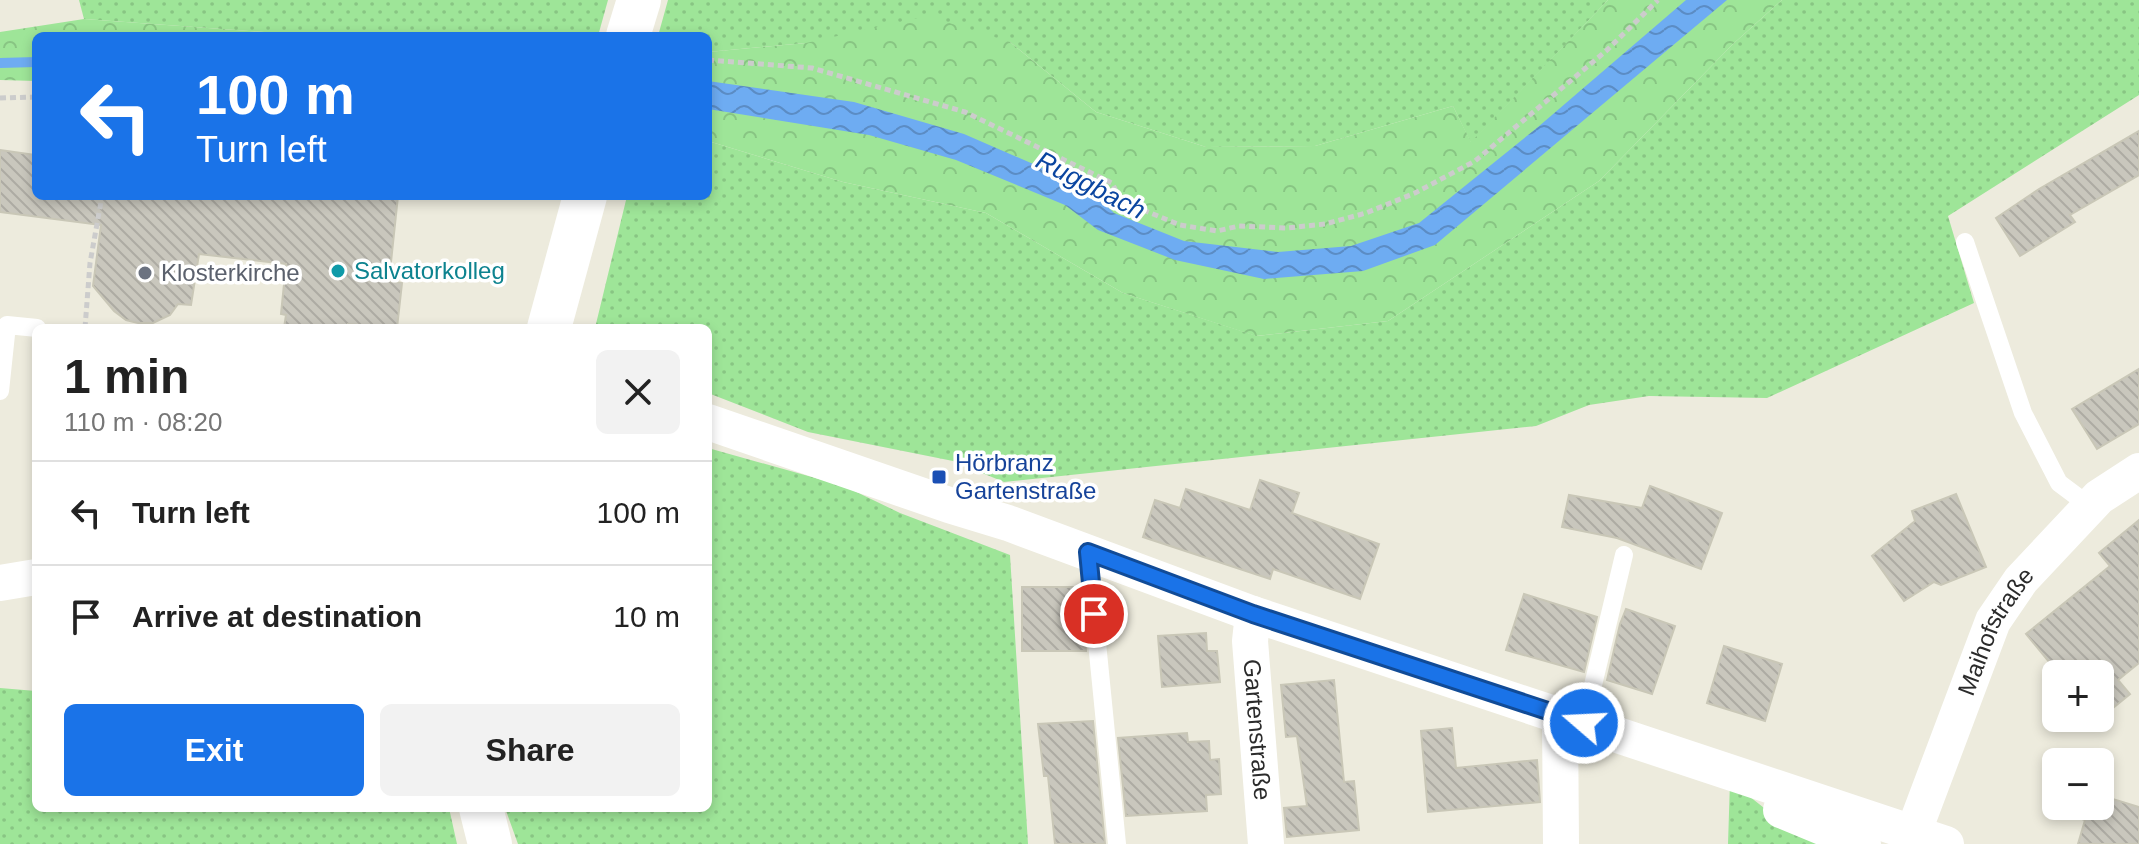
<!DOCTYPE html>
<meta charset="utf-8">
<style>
:root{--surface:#fff;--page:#f2f2f2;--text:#222;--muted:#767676;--line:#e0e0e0;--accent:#1a73e8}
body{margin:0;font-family:Helvetica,sans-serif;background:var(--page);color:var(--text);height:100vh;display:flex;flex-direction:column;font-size:30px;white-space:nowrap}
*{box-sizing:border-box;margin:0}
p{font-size:26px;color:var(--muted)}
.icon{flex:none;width:44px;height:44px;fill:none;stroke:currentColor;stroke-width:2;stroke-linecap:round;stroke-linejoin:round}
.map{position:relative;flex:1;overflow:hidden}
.drawer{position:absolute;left:32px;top:324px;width:680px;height:488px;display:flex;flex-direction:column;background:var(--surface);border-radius:12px;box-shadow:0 4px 12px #0003}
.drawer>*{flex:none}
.top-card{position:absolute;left:32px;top:32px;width:680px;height:168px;border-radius:12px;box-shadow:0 4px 12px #0003;background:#1a73e8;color:#fff;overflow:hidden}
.fabs{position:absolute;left:2042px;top:660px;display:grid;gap:16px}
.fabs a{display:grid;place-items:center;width:72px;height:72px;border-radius:12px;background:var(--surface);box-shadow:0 4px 12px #0003;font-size:40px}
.pin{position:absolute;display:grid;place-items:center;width:68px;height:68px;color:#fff;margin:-34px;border:4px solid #fff;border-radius:50%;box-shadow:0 2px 8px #0007}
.me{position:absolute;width:88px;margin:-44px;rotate:289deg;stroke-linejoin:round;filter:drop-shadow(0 0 6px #0008)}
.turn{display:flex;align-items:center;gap:28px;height:168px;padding:0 32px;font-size:36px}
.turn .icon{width:104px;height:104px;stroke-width:2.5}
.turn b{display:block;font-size:56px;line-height:68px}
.round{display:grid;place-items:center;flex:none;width:84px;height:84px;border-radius:12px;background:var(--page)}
.head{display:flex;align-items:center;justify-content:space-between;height:136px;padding:0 32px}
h1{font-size:48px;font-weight:800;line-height:60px}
.cta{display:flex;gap:16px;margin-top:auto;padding:16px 32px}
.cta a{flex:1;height:92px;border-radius:12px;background:var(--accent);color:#fff;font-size:32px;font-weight:800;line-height:92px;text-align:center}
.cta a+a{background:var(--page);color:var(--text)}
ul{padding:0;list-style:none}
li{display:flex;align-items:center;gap:24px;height:104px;padding:0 32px;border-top:2px solid var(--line)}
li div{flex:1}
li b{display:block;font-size:30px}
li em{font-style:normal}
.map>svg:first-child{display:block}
.grass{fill:url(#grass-dots)}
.forest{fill:url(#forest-crowns)}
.water{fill:url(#water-waves)}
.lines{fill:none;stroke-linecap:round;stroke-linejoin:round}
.stream{stroke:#6eacf2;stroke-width:10}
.building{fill:url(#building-back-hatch);stroke:#c9c7b7;stroke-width:2}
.path{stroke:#ccc;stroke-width:5;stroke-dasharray:6 4;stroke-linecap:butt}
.service{stroke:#fff;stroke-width:18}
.minor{stroke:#fff;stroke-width:36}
.tertiary{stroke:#fff;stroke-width:44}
.route-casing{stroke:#114b97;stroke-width:20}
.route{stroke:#1a73e8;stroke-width:14}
.culture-dot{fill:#0f9aa8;stroke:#fff;stroke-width:3}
.worship-dot{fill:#6b7280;stroke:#fff;stroke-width:3}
.transit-dot{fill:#1a4fb4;stroke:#fff;stroke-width:3}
.labels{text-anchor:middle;stroke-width:7;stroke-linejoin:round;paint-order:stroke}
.culture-label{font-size:24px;fill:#0d838f;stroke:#fff;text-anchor:start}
.worship-label{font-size:24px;fill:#5b616d;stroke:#fff;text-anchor:start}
.transit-label{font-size:24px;fill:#164399;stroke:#fff;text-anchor:start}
.street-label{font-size:24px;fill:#2b2b2b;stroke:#fff}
.water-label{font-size:26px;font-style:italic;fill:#0a45a0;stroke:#fff}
</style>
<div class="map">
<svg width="2139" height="844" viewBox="0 0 2139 844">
<defs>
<pattern id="grass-dots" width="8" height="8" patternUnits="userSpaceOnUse" patternTransform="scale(2)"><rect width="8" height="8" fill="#9ee598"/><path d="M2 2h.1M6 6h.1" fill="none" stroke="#88c583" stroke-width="1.8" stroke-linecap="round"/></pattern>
<pattern id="forest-crowns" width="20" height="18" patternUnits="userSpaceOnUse" patternTransform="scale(2)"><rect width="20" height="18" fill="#9ee598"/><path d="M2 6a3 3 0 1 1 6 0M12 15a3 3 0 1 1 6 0" fill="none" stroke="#88c583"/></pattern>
<pattern id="water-waves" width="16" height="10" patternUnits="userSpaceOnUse" patternTransform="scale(2)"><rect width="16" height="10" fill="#6eacf2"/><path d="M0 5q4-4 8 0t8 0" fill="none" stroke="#5b8cc4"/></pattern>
<pattern id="building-back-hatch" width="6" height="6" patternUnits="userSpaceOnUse" patternTransform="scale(2)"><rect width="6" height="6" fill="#c9c7bd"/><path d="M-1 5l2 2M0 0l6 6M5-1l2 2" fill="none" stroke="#adaba3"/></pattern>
</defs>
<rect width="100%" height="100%" fill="#edebdd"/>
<!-- grass -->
<g class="grass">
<polygon points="79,0 608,0 598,36 318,36 84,19"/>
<polygon points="668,0 1608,0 1471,143 1453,106 1315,146 1206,147 1096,112 1010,42 806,43 708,52 708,36 658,36"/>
<polygon points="1782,0 2139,0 2139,95 1948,216 1974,303 1767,398 1649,396 1589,405 1536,426 1004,482 953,461 808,432 708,393 708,328 595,328 627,196 708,196 708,141 843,182 986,213 1123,293 1257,336 1388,321 1599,181 1733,44"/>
<polygon points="708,448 844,486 900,513 1010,555 1028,844 518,844 505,808 708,808"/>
<polygon points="0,688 36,691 36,808 449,808 457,844 0,844"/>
<polygon points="1730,781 1778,819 1834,844 1728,844"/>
</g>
<!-- forest -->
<g class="forest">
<polygon points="1608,0 1782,0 1733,44 1599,181 1388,321 1256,336 1123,293 986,213 843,182 708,141 708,52 806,43 927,16 1010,42 1096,112 1206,147 1315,146 1453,106 1471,142"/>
<polygon points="84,19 318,36 36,36 36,81 0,80 0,32"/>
</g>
<!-- water -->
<polygon class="water" points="1686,0 1727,0 1435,245 1363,271 1264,279 1175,260 1098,230 1065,205 956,160 869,135 708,109 708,81 854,102 964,134 1077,183 1097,196 1114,213 1184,241 1278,252 1351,246 1419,223 1538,127"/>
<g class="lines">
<!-- stream -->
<polyline class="stream" points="0,63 36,62"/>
</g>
<!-- building -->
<g class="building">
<polygon points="2139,131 2139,175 2070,215 2075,222 2020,256 1996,218 2039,189"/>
<polygon points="0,150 36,155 36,196 398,196 389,281 402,283 397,328 348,324 348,328 284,328 286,315 281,314 286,264 199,254 191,305 178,304 170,315 153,323 138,323 126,320 114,311 93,286 101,225 0,212"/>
<polygon points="2139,369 2139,424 2097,449 2072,409"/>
<polygon points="1260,480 1299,493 1292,513 1379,544 1360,599 1273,569 1270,579 1143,537 1155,500 1180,508 1186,489 1250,510"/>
<polygon points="1650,486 1722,513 1701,569 1617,538 1562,527 1569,495 1642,508"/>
<polygon points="1956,494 1986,567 1941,585 1934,582 1904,601 1872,556 1915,521 1912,511"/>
<polygon points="2139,520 2139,663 2118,680 2130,694 2097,721 2095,718 2100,718 2100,674 2059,674 2026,634 2110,566 2099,553"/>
<polygon points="1022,587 1079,587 1086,651 1022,651"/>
<polygon points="1524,594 1597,617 1584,672 1506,650"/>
<polygon points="1626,609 1675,626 1652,694 1607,680 1620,624"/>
<polygon points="1206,633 1207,651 1217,651 1220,682 1162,687 1158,636"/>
<polygon points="1724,646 1782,664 1765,721 1707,703"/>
<polygon points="1334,680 1344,782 1354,781 1359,830 1287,837 1284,808 1307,806 1297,736 1286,737 1281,685"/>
<polygon points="1093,721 1105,844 1055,844 1048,776 1044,776 1038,724"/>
<polygon points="1452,728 1456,768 1537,760 1540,802 1428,812 1421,731"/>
<polygon points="1187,733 1188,742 1209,741 1210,760 1219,759 1221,794 1206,795 1207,811 1126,816 1118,738"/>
<polygon points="2056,791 2056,806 2100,806 2100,795 2139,807 2139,844 2078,844 2085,820 2051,809"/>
</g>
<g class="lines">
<!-- path -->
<g class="path">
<polyline points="708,60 812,68 965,112 1112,183 1118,195 1126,203 1180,225 1217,231 1239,226 1287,228 1325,224 1366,213 1415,193 1475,161 1606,51 1658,0"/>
<polyline points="0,98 36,97"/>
<polyline points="85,328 90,263 102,196"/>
</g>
<!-- service -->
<g class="service">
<polyline points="1965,242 2023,413 2059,483 2091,507"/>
<polyline points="0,391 7,325 37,328"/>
<polyline points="1088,552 1117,844"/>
<polyline points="1584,723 1624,555"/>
</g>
<!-- minor -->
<g class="minor">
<polyline points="708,422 949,505 1008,523 1253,614 1946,844"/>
<polyline points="0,583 36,577"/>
<path id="s1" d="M 1253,614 L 1250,641 L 1266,844"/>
<polyline points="1560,715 1561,844"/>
<polyline points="1781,810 1863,844"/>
<path id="s2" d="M 1909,844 L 1993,621 L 2021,580 L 2099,497 L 2139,471"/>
</g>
<!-- tertiary -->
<g class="tertiary">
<polyline points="628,36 639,0"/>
<polyline points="549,328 585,196"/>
<polyline points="481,808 490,844"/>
</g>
</g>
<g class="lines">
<defs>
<polyline id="route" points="1094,614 1088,552 1253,614 1584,723"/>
</defs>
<!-- route casing -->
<use href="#route" class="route-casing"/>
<!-- route -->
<use href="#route" class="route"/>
</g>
<!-- markers -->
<circle class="culture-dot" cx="338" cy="271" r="8"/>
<circle class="worship-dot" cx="145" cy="273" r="8"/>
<rect class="transit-dot" x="931" y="469" width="16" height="16" rx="4"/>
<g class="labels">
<!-- culture labels -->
<g class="culture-label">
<text x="354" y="279">Salvatorkolleg</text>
</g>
<!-- worship labels -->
<g class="worship-label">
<text x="161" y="281">Klosterkirche</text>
</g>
<!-- transit labels -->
<g class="transit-label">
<text x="955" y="471">Hörbranz<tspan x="955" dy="28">Gartenstraße</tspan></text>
</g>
<!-- street labels -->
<g class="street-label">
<text dy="8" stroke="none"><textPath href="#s2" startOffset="230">Maihofstraße</textPath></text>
<text dy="8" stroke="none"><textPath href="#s1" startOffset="116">Gartenstraße</textPath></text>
</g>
<!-- water labels -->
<g class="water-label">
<text transform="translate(1091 185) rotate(27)" y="9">Ruggbach</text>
</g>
</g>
</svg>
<div class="fabs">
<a>+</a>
<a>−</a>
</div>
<div class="pin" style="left:1094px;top:614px;background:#d93025"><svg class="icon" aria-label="arrive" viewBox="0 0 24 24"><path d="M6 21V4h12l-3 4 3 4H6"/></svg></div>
<svg class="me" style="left:1584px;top:723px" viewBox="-20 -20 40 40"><circle r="17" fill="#1a73e8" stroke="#fff" stroke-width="3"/><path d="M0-11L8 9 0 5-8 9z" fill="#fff"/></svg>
<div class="top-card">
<div class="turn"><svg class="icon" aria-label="left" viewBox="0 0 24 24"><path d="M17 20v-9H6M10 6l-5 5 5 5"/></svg><div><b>100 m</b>Turn left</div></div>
</div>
<section class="drawer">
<div class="head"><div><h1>1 min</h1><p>110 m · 08:20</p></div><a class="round"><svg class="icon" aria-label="close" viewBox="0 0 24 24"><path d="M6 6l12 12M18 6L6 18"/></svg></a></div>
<ul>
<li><svg class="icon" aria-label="left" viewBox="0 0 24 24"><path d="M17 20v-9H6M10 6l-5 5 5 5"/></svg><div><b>Turn left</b></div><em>100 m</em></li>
<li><svg class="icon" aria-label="arrive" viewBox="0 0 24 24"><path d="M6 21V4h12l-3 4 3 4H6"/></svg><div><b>Arrive at destination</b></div><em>10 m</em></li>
</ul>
<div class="cta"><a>Exit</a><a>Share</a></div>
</section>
</div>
